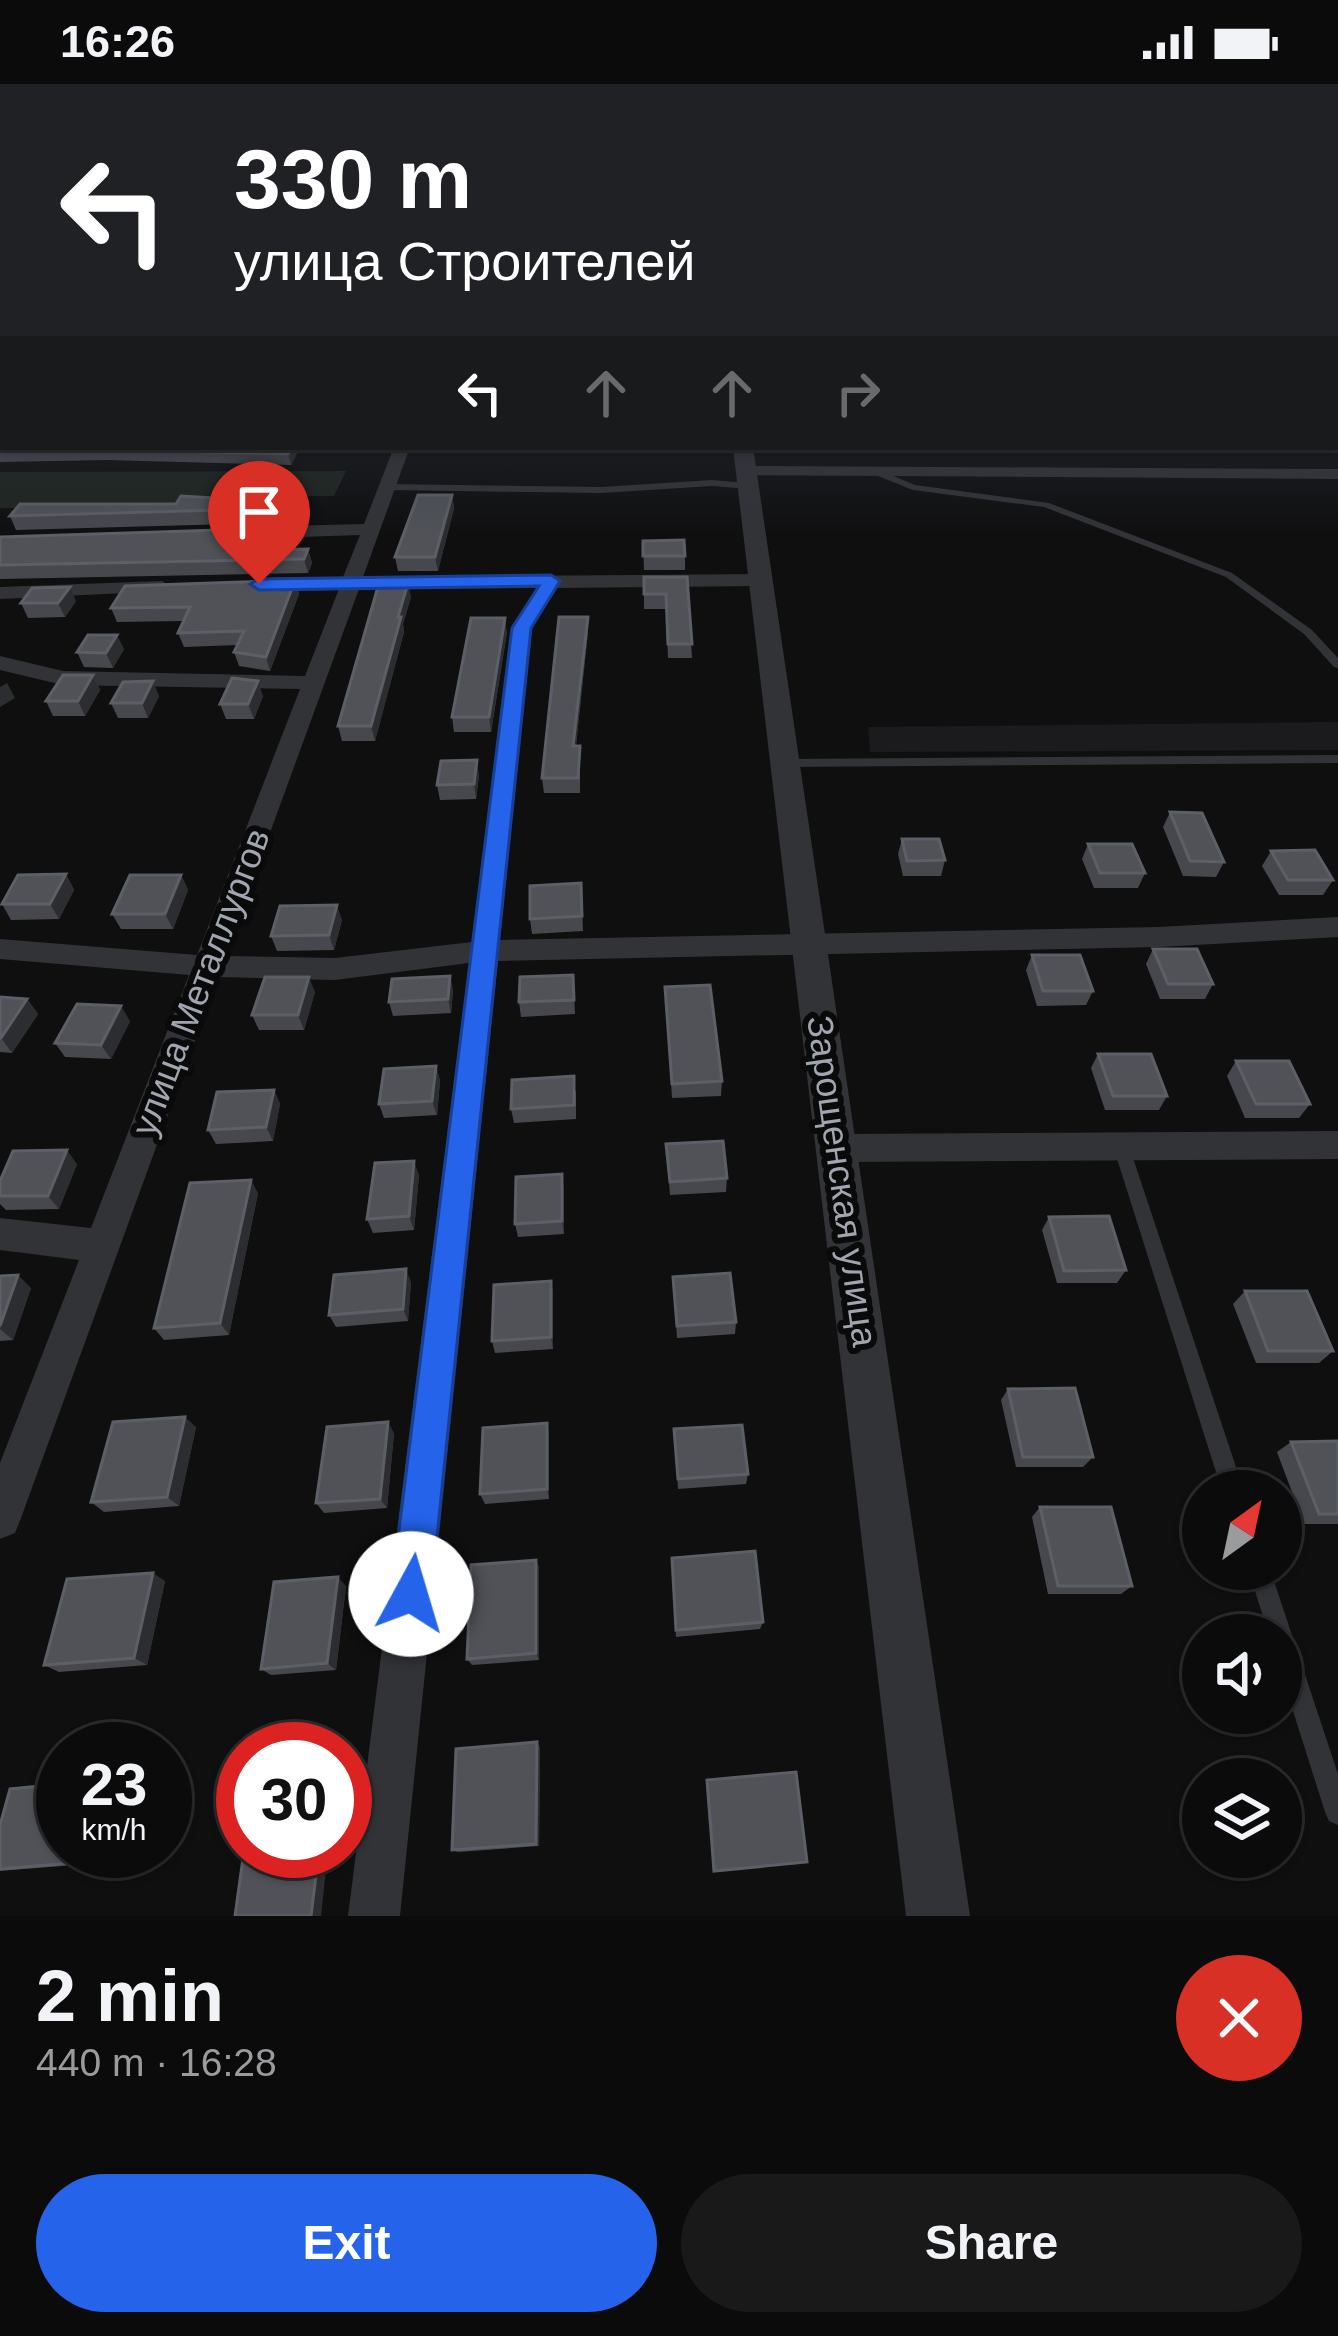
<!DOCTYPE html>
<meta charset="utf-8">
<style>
:root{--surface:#0b0b0c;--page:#19191a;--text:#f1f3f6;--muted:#9a9b9d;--line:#2b2b2d;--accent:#2563eb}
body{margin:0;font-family:Arial,sans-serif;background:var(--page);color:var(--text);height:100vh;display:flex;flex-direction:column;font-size:45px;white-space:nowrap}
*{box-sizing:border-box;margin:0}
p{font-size:39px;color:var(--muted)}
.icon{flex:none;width:66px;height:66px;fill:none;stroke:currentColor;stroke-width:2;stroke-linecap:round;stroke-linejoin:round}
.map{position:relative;height:1832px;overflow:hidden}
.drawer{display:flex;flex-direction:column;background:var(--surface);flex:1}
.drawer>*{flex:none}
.top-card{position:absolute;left:0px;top:0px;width:1338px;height:366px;box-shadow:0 3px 9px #0004,0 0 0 3px var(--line);background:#202124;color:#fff;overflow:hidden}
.needle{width:78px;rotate:33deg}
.controls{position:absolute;left:1182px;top:1386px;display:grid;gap:24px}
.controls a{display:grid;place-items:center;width:120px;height:120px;border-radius:50%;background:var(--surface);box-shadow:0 3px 9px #0004,0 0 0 3px var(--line);font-size:60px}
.speed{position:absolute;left:36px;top:1638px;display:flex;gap:24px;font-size:60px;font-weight:700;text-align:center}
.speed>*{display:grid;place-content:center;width:156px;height:156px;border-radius:50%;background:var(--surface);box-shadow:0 3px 9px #0004,0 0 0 3px var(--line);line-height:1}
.speed small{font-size:30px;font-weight:400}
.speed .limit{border:18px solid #d22;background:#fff;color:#111}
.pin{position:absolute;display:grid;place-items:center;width:102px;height:102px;color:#fff;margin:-123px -51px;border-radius:50% 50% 50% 0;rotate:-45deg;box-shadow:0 0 12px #0007}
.pin .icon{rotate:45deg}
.me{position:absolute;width:132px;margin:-66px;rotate:6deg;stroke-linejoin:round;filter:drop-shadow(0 0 9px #0008)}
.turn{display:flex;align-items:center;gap:42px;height:252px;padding:0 36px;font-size:54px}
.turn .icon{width:156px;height:156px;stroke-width:2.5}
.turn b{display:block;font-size:84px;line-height:102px}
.lanes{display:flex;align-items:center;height:114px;padding:0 36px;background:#0003;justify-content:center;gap:60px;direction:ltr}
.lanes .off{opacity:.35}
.round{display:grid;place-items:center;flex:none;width:126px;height:126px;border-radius:63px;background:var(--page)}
.head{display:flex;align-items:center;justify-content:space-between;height:204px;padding:0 36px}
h1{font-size:72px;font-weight:700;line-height:90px}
.primary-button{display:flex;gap:24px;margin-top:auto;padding:24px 36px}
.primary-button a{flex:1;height:138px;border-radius:72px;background:var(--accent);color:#fff;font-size:48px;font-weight:700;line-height:138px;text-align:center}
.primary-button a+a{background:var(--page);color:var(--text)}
.status{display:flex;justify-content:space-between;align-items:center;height:84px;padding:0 60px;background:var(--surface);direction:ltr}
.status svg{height:33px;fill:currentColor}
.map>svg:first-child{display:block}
.built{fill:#1b1b1d}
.green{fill:#1e241f}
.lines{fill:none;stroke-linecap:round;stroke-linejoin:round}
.service{fill:#323337;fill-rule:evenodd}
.minor{fill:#323337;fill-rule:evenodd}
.tertiary{fill:#323337;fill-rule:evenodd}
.wall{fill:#47484d}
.shaded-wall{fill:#2c2d30}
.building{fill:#505258;stroke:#5d5f66;stroke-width:3}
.route{fill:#2563eb;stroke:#184099;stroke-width:3}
.labels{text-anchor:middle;stroke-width:12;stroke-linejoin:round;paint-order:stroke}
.street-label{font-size:36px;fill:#a1a5b0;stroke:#0a0a0b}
</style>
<div class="status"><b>16:26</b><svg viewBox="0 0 49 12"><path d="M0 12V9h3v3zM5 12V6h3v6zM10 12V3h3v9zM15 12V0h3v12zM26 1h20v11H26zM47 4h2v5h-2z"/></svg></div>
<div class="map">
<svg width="1338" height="1832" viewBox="0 0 1338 1832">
<rect width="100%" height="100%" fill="#0f0f10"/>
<!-- built -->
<polygon class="built" points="1338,638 1338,666 870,668 868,643"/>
<!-- green -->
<polygon class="green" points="346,387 334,412 304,412 298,423 0,424 0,388"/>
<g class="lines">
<!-- service -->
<g class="service">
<polygon points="3,257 3,263 0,264 0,258"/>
<polygon points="873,386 879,386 915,401 1049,419 1232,489 1312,546 1338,574 1338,584 1334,583 1304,550 1226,493 1044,423 913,406 873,390"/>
<polygon points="712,396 748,399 752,402 748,405 712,402 601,409 387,406 383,403 387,400 601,403"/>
<polygon points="1338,671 1338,679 786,683 780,679 786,675"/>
<polygon points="1121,1055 1127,1057 1129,1062 1244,1407 1222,1407 1113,1062 1115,1057"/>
<polygon points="1248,1485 1270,1485 1338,1690 1338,1741 1329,1737 1325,1728 1281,1589 1281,1551 1269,1551"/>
</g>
<!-- minor -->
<g class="minor">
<rect x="1335" y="194" width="3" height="8"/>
<rect x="0" y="216" width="3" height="8"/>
<rect x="1335" y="290" width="3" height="8"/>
<path d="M 394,363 L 410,363 L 363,493 L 762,490 L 772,496 L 762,502 L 557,504 L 532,543 L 500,856 L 1159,843 L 1338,833 L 1338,853 L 1159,863 L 498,877 L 400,1832 L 348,1832 L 469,879 L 335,896 L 218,893 L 21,1434 L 15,1449 L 0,1455 L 0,1379 L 79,1176 L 0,1166 L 0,1134 L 91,1144 L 189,891 L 0,875 L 0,855 L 197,871 L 300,605 L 63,601 L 0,586 L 0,572 L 63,587 L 305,592 L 339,505 L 258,506 L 248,500 L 258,494 L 343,493 L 360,451 L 210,456 L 201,450 L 210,444 L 364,440 ZM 537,504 L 512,543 L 472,858 L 335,874 L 225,872 L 359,505 Z"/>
<polygon points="746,382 1338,385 1338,395 740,391 740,383"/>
<polygon points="162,497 172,503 169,507 0,515 0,503"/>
<polygon points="1338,1047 1338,1075 839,1078 827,1074 822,1064 827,1054 839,1050"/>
</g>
<!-- tertiary -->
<polygon class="tertiary" points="733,363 753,363 970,1832 906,1832"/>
</g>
<!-- wall -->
<g class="wall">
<polygon points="0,359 3,363 300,363 291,381 107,376 0,378"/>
<polygon points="452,411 454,424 438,487 398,487 395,473"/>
<polygon points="265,417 268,430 264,439 16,446 10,432 176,420"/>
<polygon points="0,453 254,459 251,466 308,465 312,479 308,489 0,495"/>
<polygon points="643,457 685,472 685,486 644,486"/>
<polygon points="644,493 687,493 692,574 668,574 666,525 644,525"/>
<polygon points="295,496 299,510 270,587 239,582 234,568 237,561 184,563 178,549 184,537 117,538 111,524"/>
<polygon points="411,513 403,540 404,548 375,657 342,657 338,642"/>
<polygon points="76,517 65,533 28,534 21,519"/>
<polygon points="588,533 588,548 576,662 580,662 580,709 544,709 542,694"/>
<polygon points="507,548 491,648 454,648 452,633"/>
<polygon points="124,565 113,584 84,583 77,568"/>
<polygon points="93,591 100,606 85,632 53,632 46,617"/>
<polygon points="159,612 148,634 118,634 111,619"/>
<polygon points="263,612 254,635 226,635 220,620"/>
<polygon points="479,691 476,715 440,716 437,701"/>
<polygon points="1170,728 1224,778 1216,793 1183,792 1163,743"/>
<polygon points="902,755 945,776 941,792 903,792 898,770"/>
<polygon points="1088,760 1145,789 1138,804 1094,804 1082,775"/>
<polygon points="1271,767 1333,796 1323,811 1279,811 1262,782"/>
<polygon points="66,790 74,806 59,835 11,836 2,820"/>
<polygon points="181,791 188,806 173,845 121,845 112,830"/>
<polygon points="581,799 583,847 532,850 530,835"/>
<polygon points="342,836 334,866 277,867 271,852"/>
<polygon points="1153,865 1213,900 1205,915 1160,915 1146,880"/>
<polygon points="1032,871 1093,907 1086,921 1037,922 1026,886"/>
<polygon points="573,891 575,930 521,933 519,918"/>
<polygon points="450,892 453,907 451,929 393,932 389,918"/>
<polygon points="665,903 722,997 721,1012 672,1014"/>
<polygon points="315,908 304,946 259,946 252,931"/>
<polygon points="0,913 27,915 38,930 12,969 0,968"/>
<polygon points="130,937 111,975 65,973 55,959"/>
<polygon points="1098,970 1167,1012 1159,1026 1105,1026 1091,984"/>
<polygon points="1236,977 1310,1020 1299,1034 1245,1034 1227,992"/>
<polygon points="436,982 440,997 437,1031 384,1034 379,1020"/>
<polygon points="274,1006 280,1020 273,1057 216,1060 208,1046"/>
<polygon points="576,1007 576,1035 514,1039 511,1025"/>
<polygon points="666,1060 727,1094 726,1108 670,1111"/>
<polygon points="77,1080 59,1125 6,1126 0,1120 0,1097"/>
<polygon points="419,1091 414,1146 373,1149 367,1135"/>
<polygon points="564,1104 564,1150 518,1153 515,1140"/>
<polygon points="258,1109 229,1251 164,1256 154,1244"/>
<polygon points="1049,1133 1126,1186 1117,1199 1057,1199 1042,1146"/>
<polygon points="0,1192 31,1204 13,1256 0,1257"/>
<polygon points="673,1193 736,1238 735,1250 677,1254"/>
<polygon points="551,1197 553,1210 553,1265 495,1269 492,1257"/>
<polygon points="411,1198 408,1237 336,1243 329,1231"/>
<polygon points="1245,1207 1333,1267 1319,1279 1256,1279 1233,1220"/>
<polygon points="1008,1305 1093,1373 1083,1383 1016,1383 1001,1316"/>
<polygon points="547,1339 549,1350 549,1415 485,1420 480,1410"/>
<polygon points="196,1343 179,1422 104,1428 91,1418"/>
<polygon points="674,1345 748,1390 746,1400 678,1405"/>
<polygon points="394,1349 387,1424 324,1429 316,1419"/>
<polygon points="1338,1357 1338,1440 1304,1440 1277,1368 1291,1358"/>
<polygon points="1040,1423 1132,1502 1121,1510 1048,1510 1032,1433"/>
<polygon points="672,1474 763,1538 760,1545 676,1553"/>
<polygon points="536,1476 539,1484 539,1576 472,1581 467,1575"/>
<polygon points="165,1497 147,1581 59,1588 44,1581"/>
<polygon points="346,1502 336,1586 271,1591 261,1585"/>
<polygon points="540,1663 539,1762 458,1768 452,1766"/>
<polygon points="707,1696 807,1778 713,1788"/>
<polygon points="0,1741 63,1767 102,1767 100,1779 0,1787"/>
</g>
<!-- shaded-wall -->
<g class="shaded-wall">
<polygon points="292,363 300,363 291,381 288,370"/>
<polygon points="452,411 454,424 438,487 435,473"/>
<polygon points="265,417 268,430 264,439 260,425"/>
<polygon points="250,445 254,459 245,476 239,466"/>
<polygon points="308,465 312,479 308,489 304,475"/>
<polygon points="295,496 299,510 270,587 266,573"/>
<polygon points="408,499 411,513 403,540 404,548 375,657 371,642"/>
<polygon points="70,503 76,517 65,533 58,519"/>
<polygon points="588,533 588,548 574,677 573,662"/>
<polygon points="505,534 507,548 491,648 489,633"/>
<polygon points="117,551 124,565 113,584 106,569"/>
<polygon points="93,591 100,606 85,632 78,617"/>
<polygon points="153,597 159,612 148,634 142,619"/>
<polygon points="258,597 263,612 254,635 248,620"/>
<polygon points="7,599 15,614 0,623 0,603"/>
<polygon points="477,676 479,691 476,715 474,700"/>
<polygon points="66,790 74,806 59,835 50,820"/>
<polygon points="181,791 188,806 173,845 165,830"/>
<polygon points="337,821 342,836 334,866 329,851"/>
<polygon points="450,892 453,907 451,929 448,915"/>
<polygon points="309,893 315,908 304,946 298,931"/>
<polygon points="27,915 38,930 12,969 1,954"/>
<polygon points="121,922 130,937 111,975 101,961"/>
<polygon points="436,982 440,997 437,1031 432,1017"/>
<polygon points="274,1006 280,1020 273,1057 266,1043"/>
<polygon points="67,1066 77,1080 59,1125 48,1112"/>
<polygon points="414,1077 419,1091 414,1146 409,1132"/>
<polygon points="562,1090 564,1104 564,1150 562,1137"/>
<polygon points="251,1096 258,1109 229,1251 220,1239"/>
<polygon points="406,1185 411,1198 408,1237 403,1225"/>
<polygon points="18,1191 31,1204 13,1256 0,1245"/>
<polygon points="551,1197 553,1210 553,1265 551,1253"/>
<polygon points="185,1333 196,1343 179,1422 167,1413"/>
<polygon points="388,1338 394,1349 387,1424 380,1415"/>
<polygon points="547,1339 549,1350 549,1415 547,1405"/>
<polygon points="536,1476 539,1484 539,1576 536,1569"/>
<polygon points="153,1489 165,1497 147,1581 134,1574"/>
<polygon points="338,1493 346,1502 336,1586 327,1579"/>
<polygon points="537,1658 540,1663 539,1762 536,1760"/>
<polygon points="86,1767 102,1767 100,1779 84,1778"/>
<polygon points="319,1767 328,1767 321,1832 311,1832"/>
</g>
<!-- building -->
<g class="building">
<rect x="1335" y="246" width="3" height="32"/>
<polygon points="3,278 3,347 0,345 0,279"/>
<polygon points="3,358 3,363 292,363 288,370 102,365 0,367 0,359"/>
<polygon points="418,411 452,411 435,473 395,473"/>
<polygon points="181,412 265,417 260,425 10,432 20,420 176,420"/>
<polygon points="250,445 239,466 308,465 304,475 0,481 0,453"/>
<polygon points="684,456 685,472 643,472 643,457"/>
<polygon points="644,493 687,493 692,560 668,560 666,510 644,510"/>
<polygon points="295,496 266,573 234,568 244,547 178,549 190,523 111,524 125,502"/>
<polygon points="379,499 408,499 398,533 401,533 371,642 338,642"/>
<polygon points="70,503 58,519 21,519 32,504"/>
<polygon points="559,533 588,533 573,662 580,662 578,694 542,694"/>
<polygon points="471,534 505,534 489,633 452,633"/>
<polygon points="88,551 117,551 106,569 77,568"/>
<polygon points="63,591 93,591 78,617 46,617"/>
<polygon points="232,594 258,597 248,620 220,620"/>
<polygon points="153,597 142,619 111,619 123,598"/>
<polygon points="477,676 474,700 437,701 441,677"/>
<polygon points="1170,728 1202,729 1224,778 1190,777"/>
<polygon points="902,755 939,755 945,776 907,777"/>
<polygon points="1088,760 1132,760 1145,789 1100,789"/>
<polygon points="1315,766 1333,796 1288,796 1271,767"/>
<polygon points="66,790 50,820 2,820 18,791"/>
<polygon points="130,791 181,791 165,830 112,830"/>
<polygon points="581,799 582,832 530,835 530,802"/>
<polygon points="337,821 329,851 271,852 280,822"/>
<polygon points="1153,865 1197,865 1213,900 1168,900"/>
<polygon points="1032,871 1080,871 1093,907 1043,907"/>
<polygon points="573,891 574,916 519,918 520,893"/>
<polygon points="450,892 448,915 389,918 392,895"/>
<polygon points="265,893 309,893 298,931 252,931"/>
<polygon points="710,901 722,997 672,1000 665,903"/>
<polygon points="0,913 27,915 1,954 0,954"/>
<polygon points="77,920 121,922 101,961 55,959"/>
<polygon points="1098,970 1151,970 1167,1012 1113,1012"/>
<polygon points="1236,977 1289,977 1310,1020 1256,1020"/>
<polygon points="436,982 432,1017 379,1020 384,985"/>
<polygon points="574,992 574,1021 511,1025 512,996"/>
<polygon points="274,1006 266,1043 208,1046 217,1008"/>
<polygon points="723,1057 727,1094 670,1098 666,1060"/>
<polygon points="67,1066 48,1112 0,1112 0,1097 13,1067"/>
<polygon points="414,1077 409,1132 367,1135 375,1079"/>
<polygon points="562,1090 562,1137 515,1140 516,1093"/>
<polygon points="251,1096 220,1239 154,1244 190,1099"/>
<polygon points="1109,1132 1126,1186 1064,1187 1049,1133"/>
<polygon points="406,1185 403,1225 329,1231 334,1191"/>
<polygon points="730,1189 736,1238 677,1242 673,1193"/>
<polygon points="18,1191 0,1242 0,1192"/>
<polygon points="551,1197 551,1253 492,1257 494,1201"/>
<polygon points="1245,1207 1307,1207 1333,1267 1268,1267"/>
<polygon points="1075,1304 1093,1373 1023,1373 1008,1305"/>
<polygon points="185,1333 167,1413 91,1418 113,1338"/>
<polygon points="388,1338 380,1415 316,1419 327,1343"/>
<polygon points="547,1339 547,1405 480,1410 483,1344"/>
<polygon points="742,1341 748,1390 678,1395 674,1345"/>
<polygon points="1338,1357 1338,1430 1319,1430 1291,1358"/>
<polygon points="1040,1423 1111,1423 1132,1502 1058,1502"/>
<polygon points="755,1467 763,1538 676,1546 672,1474"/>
<polygon points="536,1476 536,1569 467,1575 471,1481"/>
<polygon points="153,1489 134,1574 44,1581 67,1495"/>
<polygon points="338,1493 327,1579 261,1585 274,1498"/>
<polygon points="537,1658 536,1760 452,1766 456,1665"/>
<polygon points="796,1688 807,1778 714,1787 707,1696"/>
<polygon points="63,1700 63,1767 86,1767 84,1778 0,1785 0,1741 10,1705"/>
<polygon points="244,1767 319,1767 311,1832 235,1832"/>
</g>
<!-- sky -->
<linearGradient id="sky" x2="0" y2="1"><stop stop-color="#080809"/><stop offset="0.43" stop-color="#313742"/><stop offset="1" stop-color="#313742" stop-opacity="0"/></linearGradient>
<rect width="1338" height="451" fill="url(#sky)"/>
<!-- route -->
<polygon class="route" points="551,491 560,497 531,544 431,1510 425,1525 411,1531 397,1525 391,1510 512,544 539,502 259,506 250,500 259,495"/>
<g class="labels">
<!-- street labels -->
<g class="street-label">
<text transform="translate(200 898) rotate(-69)" y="13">улица Металлургов</text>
<text transform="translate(843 1097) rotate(82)" y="13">Зарощенская улица</text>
</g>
</g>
</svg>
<div class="controls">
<a><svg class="needle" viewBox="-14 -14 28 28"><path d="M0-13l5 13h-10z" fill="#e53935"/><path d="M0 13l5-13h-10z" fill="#9a9b9d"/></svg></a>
<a><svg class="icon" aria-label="sound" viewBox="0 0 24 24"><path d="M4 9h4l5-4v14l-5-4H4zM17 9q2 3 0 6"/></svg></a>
<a><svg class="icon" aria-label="layers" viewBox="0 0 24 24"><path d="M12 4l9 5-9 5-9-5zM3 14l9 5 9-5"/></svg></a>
</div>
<div class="speed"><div>23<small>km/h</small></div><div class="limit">30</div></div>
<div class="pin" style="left:259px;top:500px;background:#d93025"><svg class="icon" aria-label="arrive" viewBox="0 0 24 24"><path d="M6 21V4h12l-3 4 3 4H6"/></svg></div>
<svg class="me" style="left:411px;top:1510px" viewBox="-20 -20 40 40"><circle r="19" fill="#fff"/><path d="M0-13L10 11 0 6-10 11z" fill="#2563eb"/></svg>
<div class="top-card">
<div class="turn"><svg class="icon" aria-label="left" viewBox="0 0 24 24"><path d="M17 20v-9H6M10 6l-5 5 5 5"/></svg><div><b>330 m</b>улица Строителей</div></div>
<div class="lanes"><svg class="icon" aria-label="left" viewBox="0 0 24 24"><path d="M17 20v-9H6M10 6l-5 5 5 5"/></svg><svg class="icon off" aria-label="ahead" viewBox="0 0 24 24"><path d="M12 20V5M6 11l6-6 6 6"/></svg><svg class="icon off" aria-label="ahead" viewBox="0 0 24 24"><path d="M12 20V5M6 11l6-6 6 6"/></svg><svg class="icon off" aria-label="right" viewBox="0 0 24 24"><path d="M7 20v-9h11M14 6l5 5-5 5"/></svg></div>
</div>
</div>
<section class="drawer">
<div class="head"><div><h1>2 min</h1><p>440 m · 16:28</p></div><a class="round" style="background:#d93025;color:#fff"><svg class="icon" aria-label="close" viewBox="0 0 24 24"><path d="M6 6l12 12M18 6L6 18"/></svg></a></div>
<div class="primary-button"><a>Exit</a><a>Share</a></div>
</section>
